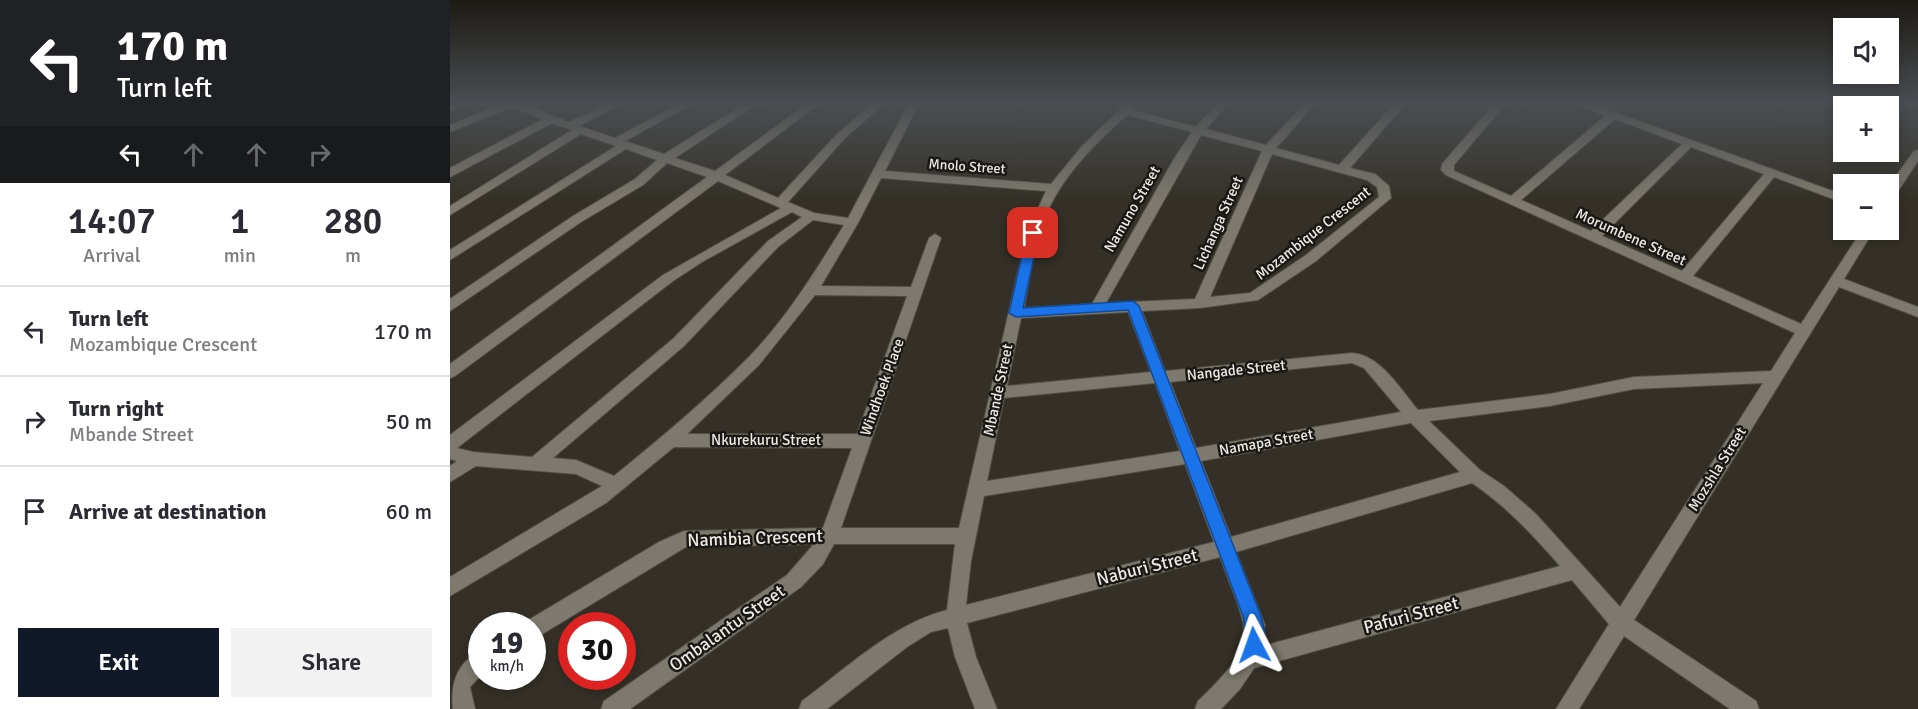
<!DOCTYPE html>
<meta charset="utf-8">
<style>
:root{--surface:#fff;--page:#f2f2f3;--text:#2b2b33;--muted:#7c7c81;--line:#e1e1e2;--accent:#111827}
body{margin:0;font-family:Signika,sans-serif;background:var(--page);color:var(--text);height:100vh;display:flex;flex-direction:column;font-size:22px;white-space:nowrap}
*{box-sizing:border-box;margin:0}
p{font-size:20px;color:var(--muted)}
.icon{flex:none;width:33px;height:33px;fill:none;stroke:currentColor;stroke-width:2;stroke-linecap:round;stroke-linejoin:round}
.map{position:relative;flex:1;overflow:hidden}
.panel{display:flex;flex-direction:column;background:var(--surface);width:450px}
.panel>*{flex:none}
.guide{background:#202124;color:#fff;overflow:hidden}
.buttons{position:absolute;left:1383px;top:18px;display:grid;gap:12px}
.buttons a{display:grid;place-items:center;width:66px;height:66px;border-radius:0px;background:var(--surface);box-shadow:0 3px 9px #0003;font-size:30px}
.speed{position:absolute;left:18px;top:612px;display:flex;gap:12px;font-size:30px;font-weight:700;text-align:center}
.speed>*{display:grid;place-content:center;width:78px;height:78px;border-radius:50%;background:var(--surface);box-shadow:0 3px 9px #0003;line-height:1}
.speed small{font-size:15px;font-weight:400}
.speed .limit{border:9px solid #d22;background:#fff;color:#111}
.pin{position:absolute;display:grid;place-items:center;width:51px;height:51px;color:#fff;margin:-26px;border-radius:12px;box-shadow:0 3px 9px #0006}
.me{position:absolute;width:66px;margin:-33px;rotate:356deg;stroke-linejoin:round;filter:drop-shadow(0 0 4px #0008)}
.turn{display:flex;align-items:center;gap:21px;height:126px;padding:0 18px;font-size:27px}
.turn .icon{width:78px;height:78px;stroke-width:2.5}
.turn b{display:block;font-size:42px;line-height:51px}
.lanes{display:flex;align-items:center;height:57px;padding:0 18px;background:#0003;justify-content:center;gap:30px;direction:ltr}
.lanes .off{opacity:.35}
.eta{display:flex;justify-content:space-evenly;align-items:center;height:102px;text-align:center}
.eta b{font-size:36px;font-weight:600;line-height:42px}
.cta{display:flex;gap:12px;margin-top:auto;padding:12px 18px}
.cta a{flex:1;height:69px;border-radius:0px;background:var(--accent);color:#fff;font-size:24px;font-weight:600;line-height:69px;text-align:center}
.cta a+a{background:var(--page);color:var(--text)}
ul{padding:0;list-style:none}
li{display:flex;align-items:center;gap:18px;height:90px;padding:0 18px;border-top:2px solid var(--line)}
li div{flex:1}
li b{display:block;font-size:22px}
li em{font-style:normal}
main{display:flex;flex:1;min-height:0}
.map>svg:first-child{display:block}
.lines{fill:none;stroke-linecap:round;stroke-linejoin:round}
.minor-casing{stroke:#524f46;stroke-width:2}
.minor{fill:#7e796e;fill-rule:evenodd}
.route{fill:#1a73e8;stroke:#114b97;stroke-width:1.5}
.labels{text-anchor:middle;stroke-width:5;stroke-linejoin:round;paint-order:stroke}
.far-street-label{font-size:14px;fill:#eceae4;stroke:#1a1814}
.street-label{font-size:15px;fill:#eceae4;stroke:#1a1814}
.near-street-label{font-size:18px;fill:#eceae4;stroke:#1a1814}
</style>
<main>
<section class="panel">
<div class="guide">
<div class="turn"><svg class="icon" aria-label="left" viewBox="0 0 24 24"><path d="M17 20v-9H6M10 6l-5 5 5 5"/></svg><div><b>170 m</b>Turn left</div></div>
<div class="lanes"><svg class="icon" aria-label="left" viewBox="0 0 24 24"><path d="M17 20v-9H6M10 6l-5 5 5 5"/></svg><svg class="icon off" aria-label="ahead" viewBox="0 0 24 24"><path d="M12 20V5M6 11l6-6 6 6"/></svg><svg class="icon off" aria-label="ahead" viewBox="0 0 24 24"><path d="M12 20V5M6 11l6-6 6 6"/></svg><svg class="icon off" aria-label="right" viewBox="0 0 24 24"><path d="M7 20v-9h11M14 6l5 5-5 5"/></svg></div>
</div>
<div class="eta">
<div><b>14:07</b><p>Arrival</p></div>
<div><b>1</b><p>min</p></div>
<div><b>280</b><p>m</p></div>
</div>
<ul>
<li><svg class="icon" aria-label="left" viewBox="0 0 24 24"><path d="M17 20v-9H6M10 6l-5 5 5 5"/></svg><div><b>Turn left</b><p>Mozambique Crescent</p></div><em>170 m</em></li>
<li><svg class="icon" aria-label="right" viewBox="0 0 24 24"><path d="M7 20v-9h11M14 6l5 5-5 5"/></svg><div><b>Turn right</b><p>Mbande Street</p></div><em>50 m</em></li>
<li><svg class="icon" aria-label="arrive" viewBox="0 0 24 24"><path d="M6 21V4h12l-3 4 3 4H6"/></svg><div><b>Arrive at destination</b></div><em>60 m</em></li>
</ul>
<div class="cta"><a>Exit</a><a>Share</a></div>
</section>
<div class="map">
<svg width="1468" height="709" viewBox="0 0 1468 709">
<rect width="100%" height="100%" fill="#343027"/>
<g class="lines">
<defs>
<g id="minor">
<polygon points="3,103 17,103 0,111 0,104"/>
<path d="M 54,103 L 70,103 L 119,122 L 160,103 L 173,103 L 129,126 L 165,138 L 231,103 L 244,103 L 175,141 L 214,154 L 296,103 L 308,103 L 225,158 L 265,171 L 358,103 L 370,103 L 275,175 L 328,198 L 387,134 L 424,103 L 435,103 L 395,138 L 338,202 L 364,213 L 398,218 L 459,103 L 469,103 L 435,171 L 601,184 L 633,145 L 677,103 L 686,103 L 682,110 L 746,127 L 768,103 L 779,103 L 756,129 L 816,145 L 855,103 L 866,103 L 826,148 L 889,165 L 945,103 L 956,103 L 900,168 L 925,174 L 939,186 L 941,198 L 866,261 L 808,300 L 750,308 L 692,311 L 715,371 L 902,353 C 931,355 950,389 968,410 L 1100,394 L 1184,377 L 1321,371 L 1345,333 L 996,175 L 991,170 L 992,164 L 1045,103 L 1056,103 L 1004,165 L 1004,171 L 1061,196 L 1155,116 L 1125,103 L 1139,103 L 1394,195 L 1394,203 L 1324,177 L 1243,276 L 1351,324 L 1412,230 L 1424,230 L 1394,279 L 1468,307 L 1468,317 L 1389,287 L 1184,620 L 1306,701 L 1309,709 L 1280,709 L 1174,636 L 1129,709 L 1106,709 L 1159,624 L 1122,580 L 804,668 L 790,689 L 771,709 L 745,709 L 748,701 C 813,639 798,634 770,557 L 517,623 L 526,657 L 547,709 L 525,709 L 505,657 L 498,628 L 481,632 L 457,647 L 377,709 L 349,709 L 352,701 C 397,668 442,624 497,610 L 505,544 L 384,544 L 373,564 L 351,587 L 180,709 L 151,709 L 154,701 L 337,575 L 364,544 L 236,547 L 89,636 L 82,638 L 82,626 L 74,626 L 75,622 L 209,542 L 234,531 L 373,528 L 402,448 L 224,447 L 156,503 L 0,596 L 0,577 L 152,486 L 126,474 L 26,466 L 0,482 L 0,466 L 7,461 L 0,459 L 0,435 L 213,275 L 331,208 L 268,181 L 5,376 L 0,378 L 0,364 L 257,177 L 217,163 L 193,185 L 131,222 L 0,311 L 0,299 L 123,216 L 185,179 L 207,160 L 176,149 L 0,260 L 0,250 L 166,146 L 131,134 L 0,215 L 0,206 L 122,130 L 102,123 L 0,177 L 0,168 L 93,119 L 62,107 L 0,132 L 0,125 ZM 677,115 L 742,132 L 725,157 L 642,304 L 574,308 C 579,283 582,256 590,231 C 605,183 640,148 677,115 ZM 1165,119 L 1232,144 L 1141,231 L 1071,200 ZM 751,135 L 812,151 L 745,299 L 656,303 ZM 1241,147 L 1314,174 L 1232,271 L 1152,236 ZM 822,154 L 917,180 L 927,187 L 929,197 L 856,255 L 800,293 L 760,297 ZM 431,178 L 596,191 L 577,233 L 509,528 L 391,528 L 491,238 L 485,234 L 479,238 L 461,287 L 371,286 L 408,223 ZM 342,212 L 352,217 L 318,241 L 224,338 L 82,457 L 23,452 L 7,448 L 223,281 L 252,262 ZM 363,220 L 394,225 C 365,272 336,319 298,358 C 256,400 210,439 164,476 L 126,460 L 103,458 L 234,346 L 328,247 ZM 365,295 L 457,296 L 407,434 L 237,434 L 309,365 ZM 678,312 L 701,372 L 557,386 L 571,318 ZM 902,363 L 914,368 L 951,412 L 746,448 L 720,382 ZM 705,383 L 730,451 L 537,481 L 554,398 ZM 1313,383 L 1170,607 L 1085,513 L 1054,486 L 1030,470 L 979,421 L 1100,406 L 1184,389 ZM 961,423 L 1010,472 L 781,537 L 751,461 ZM 735,464 L 764,542 L 516,605 L 521,561 L 534,496 ZM 1022,483 C 1056,506 1083,535 1110,566 L 813,646 L 815,625 L 786,552 Z"/>
<polygon points="1468,150 1468,161 1442,200 1438,201 1438,187 1464,151"/>
<path d="M 32,651 L 32,674 L 20,687 L 25,709 L 3,709 C 0,684 7,661 32,651 Z"/>
</g>
</defs>
<!-- minor casing -->
<use href="#minor" class="minor-casing"/>
<!-- minor -->
<use href="#minor" class="minor"/>
</g>
<!-- sky -->
<linearGradient id="sky" x2="0" y2="1"><stop stop-color="#1d1a15"/><stop offset="0.51" stop-color="#4a4e52"/><stop offset="1" stop-color="#4a4e52" stop-opacity="0"/></linearGradient>
<rect width="1468" height="202" fill="url(#sky)"/>
<!-- route -->
<path class="route" d="M 583,230 L 589,233 L 573,308 L 683,301 L 689,306 L 811,616 L 815,632 L 811,651 L 804,654 L 798,651 C 793,641 796,627 793,616 L 678,310 L 566,317 L 559,313 L 577,233 Z"/>
<g class="labels">
<!-- far-street labels -->
<g class="far-street-label">
<text transform="translate(517 166) rotate(4)" y="5">Mnolo Street</text>
</g>
<!-- street labels -->
<g class="street-label">
<text transform="translate(682 209) rotate(-60)" y="5">Namuno Street</text>
<text transform="translate(768 223) rotate(-66)" y="5">Lichanga Street</text>
<text transform="translate(863 233) rotate(-38)" y="5">Mozambique Crescent</text>
<text transform="translate(1181 237) rotate(24)" y="5">Morumbene Street</text>
<text transform="translate(786 370) rotate(-6)" y="5">Nangade Street</text>
<text transform="translate(432 387) rotate(-70)" y="5">Windhoek Place</text>
<text transform="translate(548 390) rotate(-78)" y="5">Mbande Street</text>
<text x="316" y="445">Nkurekuru Street</text>
<text transform="translate(816 442) rotate(-10)" y="5">Namapa Street</text>
<text transform="translate(1267 469) rotate(-58)" y="5">Mozshla Street</text>
</g>
<!-- near-street labels -->
<g class="near-street-label">
<text transform="translate(305 538) rotate(-2)" y="6">Namibia Crescent</text>
<text transform="translate(697 567) rotate(-14)" y="6">Naburi Street</text>
<text transform="translate(961 615) rotate(-15)" y="6">Pafuri Street</text>
<text transform="translate(277 628) rotate(-35)" y="6">Ombalantu Street</text>
</g>
</g>
</svg>
<div class="buttons">
<a><svg class="icon" aria-label="sound" viewBox="0 0 24 24"><path d="M4 9h4l5-4v14l-5-4H4zM17 9q2 3 0 6"/></svg></a>
<a>+</a>
<a>−</a>
</div>
<div class="speed"><div>19<small>km/h</small></div><div class="limit">30</div></div>
<div class="pin" style="left:583px;top:233px;background:#d93025"><svg class="icon" aria-label="arrive" viewBox="0 0 24 24"><path d="M6 21V4h12l-3 4 3 4H6"/></svg></div>
<svg class="me" style="left:804px;top:645px" viewBox="-20 -20 40 40"><path d="M0-17L14 15 0 8-14 15z" fill="#1a73e8" stroke="#fff" stroke-width="4"/></svg>
</div>
</main>
